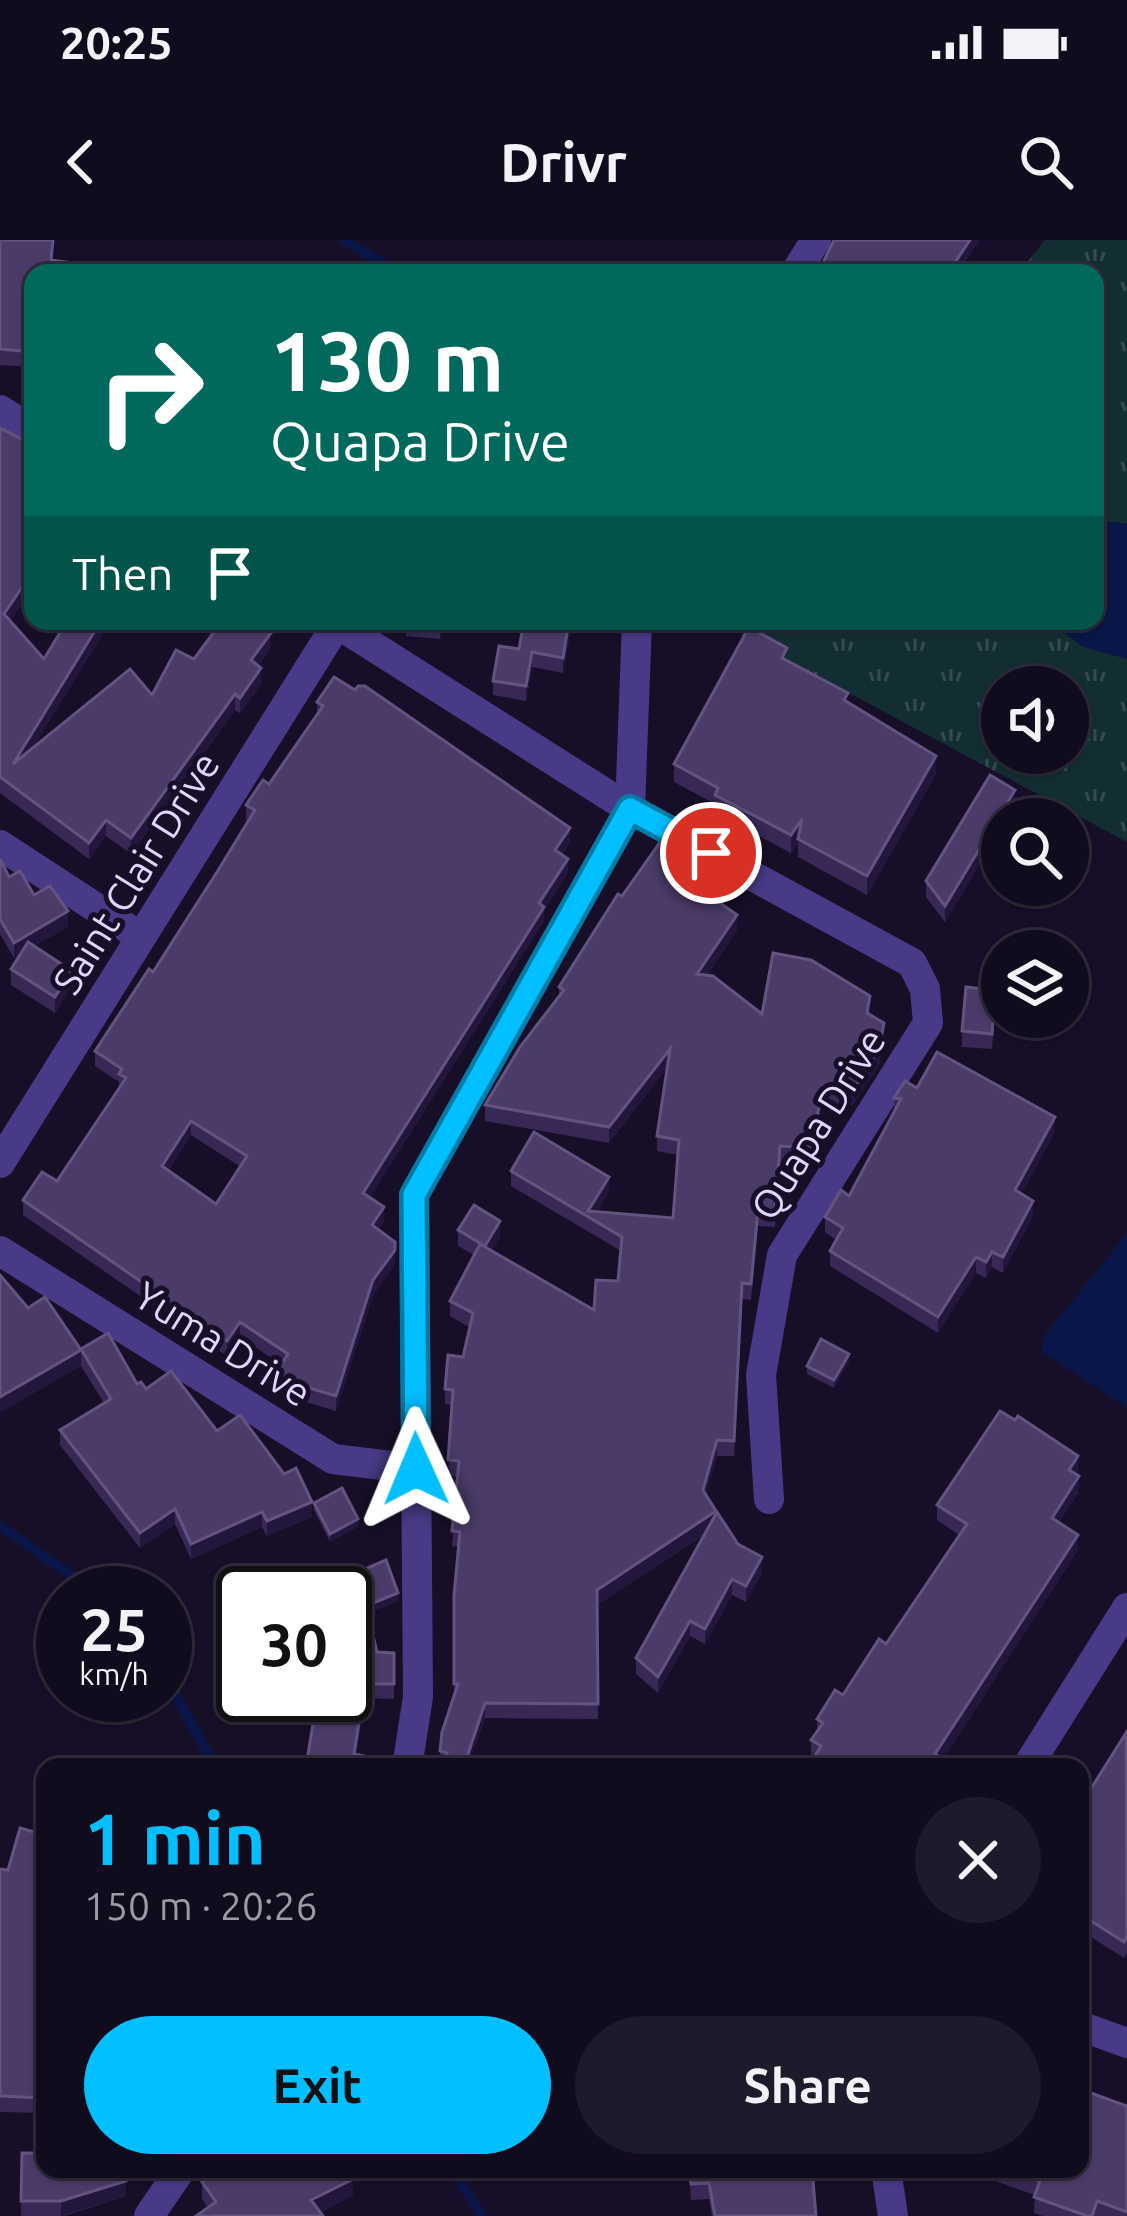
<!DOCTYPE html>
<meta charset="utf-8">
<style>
:root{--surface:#110b1e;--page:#1e192b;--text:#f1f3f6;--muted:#9c9ba4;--line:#302b3c;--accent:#02bfff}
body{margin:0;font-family:Ubuntu,sans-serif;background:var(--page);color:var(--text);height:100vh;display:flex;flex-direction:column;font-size:45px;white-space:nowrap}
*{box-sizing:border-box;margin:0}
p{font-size:39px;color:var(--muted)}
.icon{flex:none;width:66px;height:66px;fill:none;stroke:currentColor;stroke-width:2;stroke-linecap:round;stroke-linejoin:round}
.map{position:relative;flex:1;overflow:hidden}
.drawer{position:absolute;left:36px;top:1518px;width:1053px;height:420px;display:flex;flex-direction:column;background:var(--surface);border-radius:24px;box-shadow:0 3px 9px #0004,0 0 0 3px var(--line)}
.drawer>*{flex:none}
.top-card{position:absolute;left:24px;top:24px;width:1080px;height:366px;border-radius:24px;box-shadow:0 3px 9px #0004,0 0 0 3px var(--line);background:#00695c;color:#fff;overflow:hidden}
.fabs{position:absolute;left:981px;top:426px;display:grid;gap:24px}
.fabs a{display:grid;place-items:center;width:108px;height:108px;border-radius:50%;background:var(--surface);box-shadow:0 3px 9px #0004,0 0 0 3px var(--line);font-size:60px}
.speed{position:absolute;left:36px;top:1326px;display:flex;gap:24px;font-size:60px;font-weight:700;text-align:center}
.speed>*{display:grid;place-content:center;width:156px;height:156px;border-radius:50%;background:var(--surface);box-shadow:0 3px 9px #0004,0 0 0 3px var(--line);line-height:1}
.speed small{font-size:30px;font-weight:400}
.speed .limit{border:6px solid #111;border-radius:18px;background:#fff;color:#111}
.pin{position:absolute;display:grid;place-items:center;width:102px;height:102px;color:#fff;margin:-51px;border:6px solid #fff;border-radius:50%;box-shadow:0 3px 12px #0007}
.me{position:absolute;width:132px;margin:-66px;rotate:359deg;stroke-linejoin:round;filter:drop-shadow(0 0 9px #0008)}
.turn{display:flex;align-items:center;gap:42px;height:252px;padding:0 48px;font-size:54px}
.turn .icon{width:156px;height:156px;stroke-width:2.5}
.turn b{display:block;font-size:84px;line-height:102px}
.then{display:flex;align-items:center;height:114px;padding:0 48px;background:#0003;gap:24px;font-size:45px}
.round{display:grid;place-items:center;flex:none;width:126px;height:126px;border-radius:63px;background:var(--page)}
.summary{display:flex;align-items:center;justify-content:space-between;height:204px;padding:0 48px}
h1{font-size:72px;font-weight:600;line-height:90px;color:var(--accent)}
.cta{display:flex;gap:24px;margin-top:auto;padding:24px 48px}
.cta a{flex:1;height:138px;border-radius:72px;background:var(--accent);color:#111;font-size:48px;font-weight:600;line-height:138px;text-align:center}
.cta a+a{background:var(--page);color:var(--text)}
.status{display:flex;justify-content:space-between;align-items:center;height:84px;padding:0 60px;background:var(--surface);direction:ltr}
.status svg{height:33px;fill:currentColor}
header{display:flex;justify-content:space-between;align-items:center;height:156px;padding:0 48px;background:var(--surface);font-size:54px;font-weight:600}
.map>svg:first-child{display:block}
.grass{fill:url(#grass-tufts);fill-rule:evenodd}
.water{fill:#0a1647}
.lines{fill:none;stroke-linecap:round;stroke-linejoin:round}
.stream{stroke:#0a1647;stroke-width:10}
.minor{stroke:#493a87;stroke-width:30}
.wall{fill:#382856;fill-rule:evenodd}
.shaded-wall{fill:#23163c}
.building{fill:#4a3b68;stroke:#625380;stroke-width:3;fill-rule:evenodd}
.route-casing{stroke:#017ca6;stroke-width:30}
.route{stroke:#02bfff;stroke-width:21}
.labels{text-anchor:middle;stroke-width:10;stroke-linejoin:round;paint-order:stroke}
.street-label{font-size:39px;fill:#e1d6ff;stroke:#170f28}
</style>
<div class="status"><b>20:25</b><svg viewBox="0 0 49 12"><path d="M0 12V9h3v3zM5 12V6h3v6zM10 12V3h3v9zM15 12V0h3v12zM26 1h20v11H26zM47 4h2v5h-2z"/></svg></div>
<header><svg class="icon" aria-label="back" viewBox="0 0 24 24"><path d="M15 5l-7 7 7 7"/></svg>Drivr<svg class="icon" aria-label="search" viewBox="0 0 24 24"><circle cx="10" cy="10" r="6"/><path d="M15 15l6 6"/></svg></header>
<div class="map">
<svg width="1127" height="1976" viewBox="0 0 1127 1976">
<defs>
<pattern id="grass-tufts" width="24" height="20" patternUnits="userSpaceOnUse" patternTransform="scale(3)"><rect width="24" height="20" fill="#122e32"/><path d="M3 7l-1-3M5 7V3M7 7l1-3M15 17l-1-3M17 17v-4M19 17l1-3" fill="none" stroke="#344c51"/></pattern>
</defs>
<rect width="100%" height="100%" fill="#170f28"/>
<!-- grass -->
<path class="grass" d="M 1045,0 L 1127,0 L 1127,602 L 741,395 L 751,381 L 1095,381 L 1095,33 L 1019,33 ZM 1002,447 L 1068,447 L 1068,513 L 1002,513 Z"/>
<!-- water -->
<g class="water">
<polygon points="1095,281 1127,283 1127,419 1083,407 1057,387 1034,381 1095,381"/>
<polygon points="1127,993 1127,1168 1042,1112 1043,1097"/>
</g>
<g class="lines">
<!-- stream -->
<g class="stream">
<polyline points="344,0 399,33"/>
<polyline points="0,1286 97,1353"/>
<polyline points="165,1436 215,1527"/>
<polyline points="452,1929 482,1976"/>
</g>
<!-- minor -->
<g class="minor">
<polyline points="795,33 816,0"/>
<polyline points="0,170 33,191"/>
<polyline points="333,381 630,569 912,723 925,749 928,783 782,1015 761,1135 769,1259"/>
<polyline points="0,605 141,697"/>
<polyline points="0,923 337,384"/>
<polyline points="0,1011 333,1219 416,1229"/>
<polyline points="407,1527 418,1457 414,955 630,569 637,381"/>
<polyline points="1027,1527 1127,1368"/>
<polyline points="1080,1786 1127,1803"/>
<polyline points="886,1929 893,1976"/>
<polyline points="149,1976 181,1929"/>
</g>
</g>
<!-- wall -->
<g class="wall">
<polygon points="0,0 54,0 52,20 33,33 33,127 0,125"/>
<polygon points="0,188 33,205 33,347 10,381 44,419 67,381 111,381 32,508 152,455 194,419 222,381 272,381 266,389 271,408 258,426 261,444 240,473 235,470 131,614 106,596 89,619 0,553"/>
<polygon points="406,381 468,381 467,390 441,388 440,399 406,396"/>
<polygon points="524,381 572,381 563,433 532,427 526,461 493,455 493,441 519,409"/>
<polygon points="787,421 848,463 936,534 867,655 798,617 798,603 791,613 715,573 715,564 674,542 674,524"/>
<path d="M 317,462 L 570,602 L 562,615 L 568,633 L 544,670 L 544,681 L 370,957 L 384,982 L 378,990 L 395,1024 L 373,1055 L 336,1171 L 293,1158 L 276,1148 L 276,1133 L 282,1125 L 240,1097 L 227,1116 L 23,975 L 23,960 L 57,941 L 119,848 L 119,842 L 95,826 L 95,811 L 153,732 L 248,581 L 246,580 L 246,565 L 269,544 L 317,474 ZM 191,895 L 241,927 L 216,964 L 169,930 Z"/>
<polygon points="1015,566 1007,579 1002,579 1002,587 945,682 926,657 926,641"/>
<polygon points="0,619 9,637 34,655 68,687 34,706 72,746 55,773 11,745 11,729 21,714 14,718 0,694"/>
<polygon points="690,630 737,690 707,735 762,774 870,771 870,775 884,798 879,825 852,866 823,862 811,924 780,922 775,987 758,986 751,1060 742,1059 734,1216 717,1216 706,1254 716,1274 762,1333 746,1362 732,1355 705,1404 690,1396 658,1453 636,1434 636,1418 705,1294 597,1365 598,1479 485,1478 471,1518 440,1527 440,1511 454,1456 454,1355 458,1307 452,1306 458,1237 448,1236 452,1165 445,1164 445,1149 463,1117 469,1087 450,1076 450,1061 474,1015 458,1006 458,990 500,996 492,1010 594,1070 618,1041 621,1011 511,946 511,931 609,953 597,971 673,978 678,915 657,911 657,896 667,828 609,903 485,881 485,865 559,757 559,747 622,656"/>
<polygon points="995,766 992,809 962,807 962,791"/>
<polygon points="917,848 1055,892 1021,954 1033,976 1003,1033 992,1027 986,1038 976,1033 938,1093 830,1026 830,1011 836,1000 825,992 825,977 849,956 894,872 894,858"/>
<polygon points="28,1068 81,1109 217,1191 312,1277 267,1296 262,1287 191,1319 175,1284 140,1308 60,1205 60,1190 104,1163 81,1126"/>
<polygon points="849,1122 834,1148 807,1134 807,1126"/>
<polygon points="1078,1231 1076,1234 1079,1252 1059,1282 1078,1310 938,1527 811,1516 811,1500 817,1492 817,1479 843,1455 886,1404 959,1295 937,1280 937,1265"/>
<polygon points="314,1263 358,1287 330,1302 314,1270"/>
<polygon points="360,1331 398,1361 373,1371 360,1339"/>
<polygon points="377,1412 394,1413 394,1459 365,1458 356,1515 378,1527 306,1527 314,1479 298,1477 298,1462"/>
<polygon points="1126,1493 1127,1713 1124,1718 1080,1690 1080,1566"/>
<polygon points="45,1595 45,1929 126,1956 64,1976 21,1976 22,1913 41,1913 42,1873 0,1872 0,1629 8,1630"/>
<polygon points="1127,1866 1127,1976 1043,1976 1034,1973 1035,1955 969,1932 969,1929 1080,1929"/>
<polygon points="689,1929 812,1929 816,1976 712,1976 709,1959 691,1960"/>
<polygon points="202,1942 353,1956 208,1968 202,1959"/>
</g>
<!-- shaded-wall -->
<g class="shaded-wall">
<polygon points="970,0 980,0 958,33 948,33"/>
<polygon points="33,331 33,347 4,389 4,374"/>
<polygon points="101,381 111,381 13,540 13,524"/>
<polygon points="260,381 272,381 258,399 258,384"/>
<polygon points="569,381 572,381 563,433 563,418"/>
<polygon points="271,393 271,408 251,436 251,420"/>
<polygon points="532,412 532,427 526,461 526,446"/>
<polygon points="261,428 261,444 240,473 240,458"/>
<polygon points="235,454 235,470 131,614 131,598"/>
<polygon points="936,516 936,534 867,655 867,636"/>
<polygon points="1015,550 1015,566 1007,579 1002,579 1002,587 945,682 945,666"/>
<polygon points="802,579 798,603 791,613 791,595"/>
<polygon points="106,580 106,596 89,619 89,603"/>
<polygon points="570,588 570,602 555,625 555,610"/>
<polygon points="568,619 568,633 544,670 544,681 363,968 363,953"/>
<polygon points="68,671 68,687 14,718 14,703"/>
<polygon points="737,675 737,690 697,750 697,734"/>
<polygon points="72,731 72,746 55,773 55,757"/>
<polygon points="884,783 884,798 879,825 852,866 852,851"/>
<polygon points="670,809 670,824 609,903 609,887"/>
<polygon points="823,846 823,862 811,924 811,908"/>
<polygon points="1055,877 1055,892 1015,966 1015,950"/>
<polygon points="191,881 191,895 162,941 162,926"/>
<polygon points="609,937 609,953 593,979 588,971"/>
<polygon points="1033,961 1033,976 1003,1033 1003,1017"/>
<polygon points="384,967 384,982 372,1000 372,985"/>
<polygon points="500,981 500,996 485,1022 485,1006"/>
<polygon points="395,1010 395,1024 373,1055 336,1171 336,1156 373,1040"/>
<polygon points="992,1012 992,1027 986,1038 986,1022"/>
<polygon points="976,1017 976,1033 938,1093 938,1077"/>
<polygon points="240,1082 240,1097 227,1116 227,1101"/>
<polygon points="81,1110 81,1126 0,1173 0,1157"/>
<polygon points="849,1114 849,1122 834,1148 834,1140"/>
<polygon points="717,1200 717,1216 703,1265 703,1250"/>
<polygon points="1078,1216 1078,1231 1069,1246 1069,1230"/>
<polygon points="1079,1236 1079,1252 1052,1293 1052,1278"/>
<polygon points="312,1262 312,1277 267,1296 267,1281"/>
<polygon points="175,1269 175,1284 140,1308 140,1293"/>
<polygon points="716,1271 716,1286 597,1365 597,1350"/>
<polygon points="262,1272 262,1287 191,1319 191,1304"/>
<polygon points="358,1279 358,1287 330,1302 330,1294"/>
<polygon points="1078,1295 1078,1310 938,1527 931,1527 935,1514"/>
<polygon points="762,1317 762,1333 746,1362 746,1346"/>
<polygon points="732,1339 732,1355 705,1404 705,1389"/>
<polygon points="398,1353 398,1361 373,1371 373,1363"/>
<polygon points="690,1381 690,1396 658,1453 658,1437"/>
<polygon points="365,1444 365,1458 354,1527 354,1514"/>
<polygon points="485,1463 485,1478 468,1527 467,1517"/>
<polygon points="353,1939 353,1956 314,1976 311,1960"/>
<polygon points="126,1941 126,1956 61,1976 61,1961"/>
</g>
<!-- building -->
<g class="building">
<polygon points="0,0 53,0 51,20 110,28 109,33 33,33 33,112 0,109"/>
<polygon points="834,0 970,0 948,33 818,33"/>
<polygon points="0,188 33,205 33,331 4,374 44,419 67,381 101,381 13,524 130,429 152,455 176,410 194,419 222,381 260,381 258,384 271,393 251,420 261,428 240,458 235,454 131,598 106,580 89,603 0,537"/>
<polygon points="524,381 569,381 563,418 532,412 526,446 493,441 499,406 519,409"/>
<polygon points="749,387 787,408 782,418 848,453 844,460 936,516 867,636 798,599 802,579 791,595 715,555 718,548 674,524"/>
<path d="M 334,437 L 355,450 L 358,446 L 365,446 L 570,588 L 555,610 L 568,619 L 539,663 L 544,667 L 363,953 L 384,967 L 372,985 L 395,1002 L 395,1010 L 373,1040 L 336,1156 L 293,1143 L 276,1133 L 288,1114 L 240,1082 L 227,1101 L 23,960 L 42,932 L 57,941 L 126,838 L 119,834 L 122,829 L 95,811 L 149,729 L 153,732 L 217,632 L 255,570 L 246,565 L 263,540 L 269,544 L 323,466 L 317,462 ZM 191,881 L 247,916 L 216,964 L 162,926 Z"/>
<polygon points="990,535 1015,550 945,666 926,641"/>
<polygon points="663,598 690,616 683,626 709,643 703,651 737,675 697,734 713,736 762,774 773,713 811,720 870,756 867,773 884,783 879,809 852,851 823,846 811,908 780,906 775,972 758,970 751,1044 742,1043 734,1201 717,1200 703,1250 716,1271 597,1350 598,1464 485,1463 467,1517 496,1527 440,1527 447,1513 440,1511 442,1492 458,1444 454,1444 454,1355 460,1292 452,1291 459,1221 448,1220 453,1150 445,1149 448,1115 463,1117 473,1073 450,1061 480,1004 594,1070 596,1040 618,1041 622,997 511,931 534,892 609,937 588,971 673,978 679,900 657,896 670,809 609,887 485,865 520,807 564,750 559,747 618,654 622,656"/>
<polygon points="0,619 9,637 20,631 34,655 50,646 68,671 14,703 0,679"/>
<polygon points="28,702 72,731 55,757 11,729"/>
<polygon points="966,747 995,750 992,794 962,791"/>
<polygon points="937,812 1055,877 1015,950 1033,961 1003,1017 992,1012 986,1022 976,1017 938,1077 830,1011 843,988 825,977 841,950 849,956 901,859 894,858 905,841 917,848"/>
<polygon points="474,965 500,981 485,1006 458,990"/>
<polygon points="0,1035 28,1068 45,1057 81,1110 0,1157"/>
<polygon points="108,1093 137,1144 141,1142 146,1149 171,1131 217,1191 240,1175 284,1234 296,1228 312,1262 267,1281 262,1272 191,1304 175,1269 140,1293 60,1190 111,1159 81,1109"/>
<polygon points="821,1099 849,1114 834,1140 807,1126"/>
<polygon points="1000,1171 1015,1180 1018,1176 1078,1216 1069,1230 1079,1236 1052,1278 1078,1295 935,1514 938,1516 931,1527 808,1527 821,1506 811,1500 823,1483 817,1479 835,1450 843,1455 879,1399 886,1404 967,1284 937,1265"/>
<polygon points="342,1248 358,1279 330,1294 314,1263"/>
<polygon points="717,1272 738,1304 762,1317 746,1346 732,1339 705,1389 690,1381 658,1437 636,1418"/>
<polygon points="386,1320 398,1353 373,1363 360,1331"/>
<polygon points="367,1370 377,1412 394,1413 394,1444 365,1444 354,1514 378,1519 377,1527 306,1527 316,1465 298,1462 299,1455 345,1455 345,1375"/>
<polygon points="1126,1493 1127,1697 1124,1702 1080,1674 1080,1566"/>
<polygon points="20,1588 45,1595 45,1929 123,1929 126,1941 61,1961 21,1961 22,1913 41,1913 42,1858 0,1856 0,1629 8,1630"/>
<polygon points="1080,1849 1127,1866 1127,1972 1097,1961 1092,1976 1087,1976 1034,1957 1040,1941 1005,1929 1080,1929"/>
<polygon points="219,1929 348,1929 353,1939 311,1960 323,1976 196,1976 216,1962 202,1942"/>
<polygon points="690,1929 812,1929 816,1976 715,1976 709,1943 691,1944"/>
</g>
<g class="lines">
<defs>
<polyline id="route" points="416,1229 414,955 630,569 711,613"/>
</defs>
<!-- route casing -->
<use href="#route" class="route-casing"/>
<!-- route -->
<use href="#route" class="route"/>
</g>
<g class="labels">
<!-- street labels -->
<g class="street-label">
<text transform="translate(136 633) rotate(-58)" y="14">Saint Clair Drive</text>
<text transform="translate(818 884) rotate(-58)" y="14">Quapa Drive</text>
<text transform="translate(223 1104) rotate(32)" y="14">Yuma Drive</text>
</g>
</g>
</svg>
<div class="fabs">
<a><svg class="icon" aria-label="sound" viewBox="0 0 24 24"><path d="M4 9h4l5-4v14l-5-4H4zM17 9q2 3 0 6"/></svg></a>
<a><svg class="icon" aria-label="search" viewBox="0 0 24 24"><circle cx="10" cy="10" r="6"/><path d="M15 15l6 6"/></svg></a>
<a><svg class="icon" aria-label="layers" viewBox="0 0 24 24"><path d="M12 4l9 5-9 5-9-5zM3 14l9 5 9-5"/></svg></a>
</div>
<div class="speed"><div>25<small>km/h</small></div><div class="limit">30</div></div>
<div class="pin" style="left:711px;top:613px;background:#d93025"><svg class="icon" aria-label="arrive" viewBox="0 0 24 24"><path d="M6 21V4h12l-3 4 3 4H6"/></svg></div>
<svg class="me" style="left:416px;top:1229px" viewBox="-20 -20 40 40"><path d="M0-17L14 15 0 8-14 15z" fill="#02bfff" stroke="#fff" stroke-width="4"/></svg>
<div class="top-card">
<div class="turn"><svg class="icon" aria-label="right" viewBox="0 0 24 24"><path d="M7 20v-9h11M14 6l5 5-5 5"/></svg><div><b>130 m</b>Quapa Drive</div></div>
<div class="then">Then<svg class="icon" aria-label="arrive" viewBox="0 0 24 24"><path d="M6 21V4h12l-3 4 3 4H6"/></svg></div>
</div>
<section class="drawer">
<div class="summary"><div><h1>1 min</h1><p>150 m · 20:26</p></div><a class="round"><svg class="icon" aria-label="close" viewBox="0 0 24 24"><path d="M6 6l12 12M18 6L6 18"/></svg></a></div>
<div class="cta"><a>Exit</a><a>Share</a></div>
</section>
</div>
